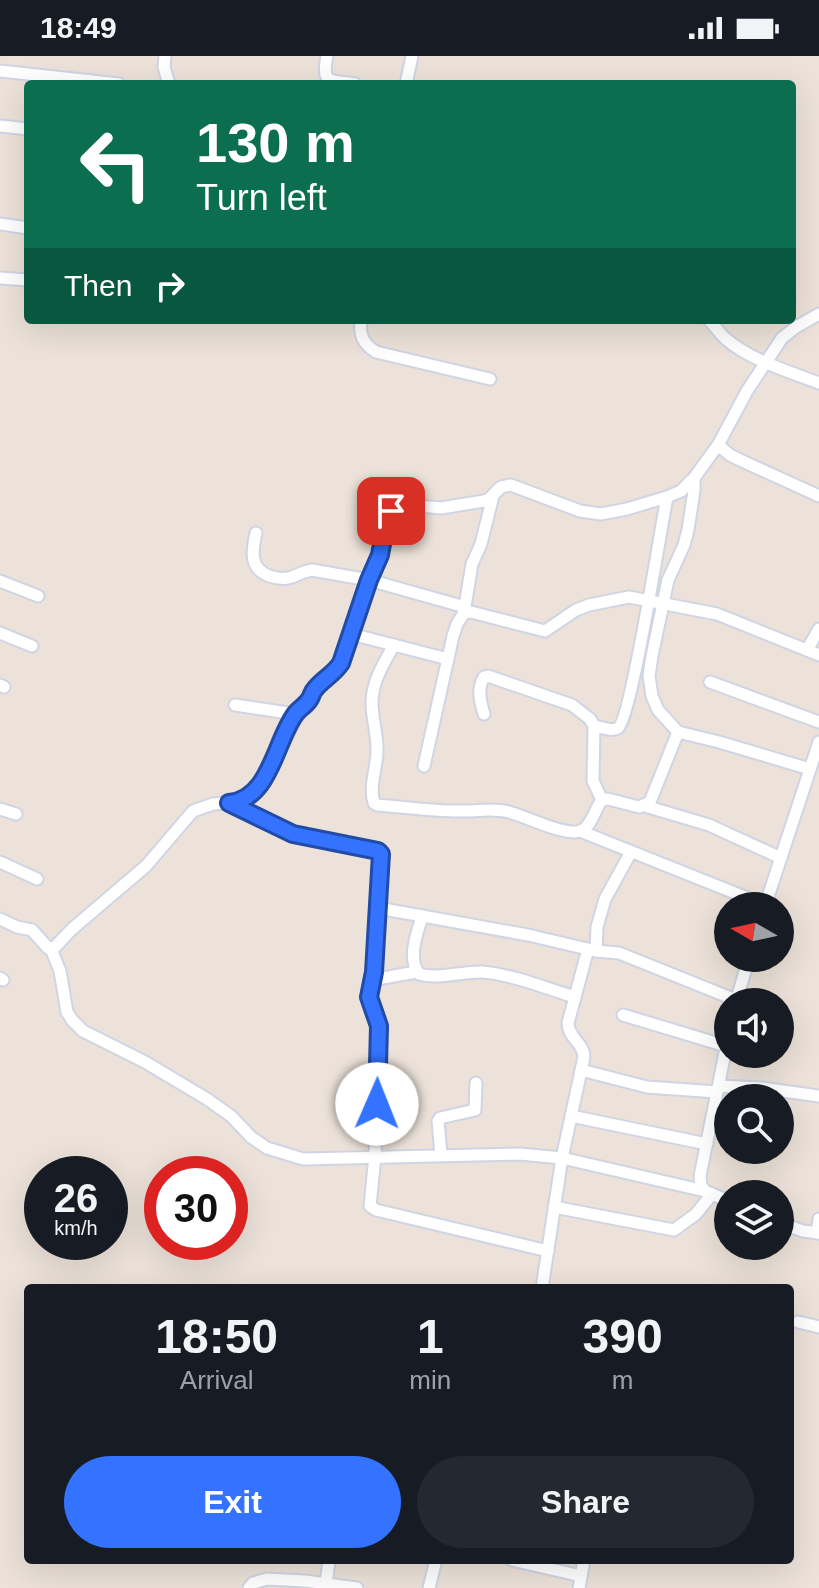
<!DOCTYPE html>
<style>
:root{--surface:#171b24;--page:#242831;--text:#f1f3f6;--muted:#9ea1a6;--accent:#3373ff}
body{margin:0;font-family:Helvetica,sans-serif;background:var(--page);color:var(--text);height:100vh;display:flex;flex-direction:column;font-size:30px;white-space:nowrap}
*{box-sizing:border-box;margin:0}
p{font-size:26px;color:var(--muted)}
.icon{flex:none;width:44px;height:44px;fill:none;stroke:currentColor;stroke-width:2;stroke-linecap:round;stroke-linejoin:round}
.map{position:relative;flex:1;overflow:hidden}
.drawer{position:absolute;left:24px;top:1228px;width:770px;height:280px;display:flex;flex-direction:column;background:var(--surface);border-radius:8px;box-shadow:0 8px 32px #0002}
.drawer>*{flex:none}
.banner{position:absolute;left:24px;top:24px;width:772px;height:244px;border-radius:8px;box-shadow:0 8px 32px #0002;background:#0b6e4f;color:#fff;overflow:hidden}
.needle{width:52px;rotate:279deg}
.fabs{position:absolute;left:714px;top:836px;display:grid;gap:16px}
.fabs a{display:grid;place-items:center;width:80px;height:80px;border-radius:50%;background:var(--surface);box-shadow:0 8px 32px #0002;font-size:40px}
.speed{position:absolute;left:24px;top:1100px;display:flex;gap:16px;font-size:40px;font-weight:700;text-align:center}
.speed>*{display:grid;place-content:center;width:104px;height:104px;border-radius:50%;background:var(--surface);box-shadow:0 8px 32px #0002;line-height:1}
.speed small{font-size:20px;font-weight:400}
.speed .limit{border:12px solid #d22;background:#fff;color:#111}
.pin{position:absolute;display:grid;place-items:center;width:68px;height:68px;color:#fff;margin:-34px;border-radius:16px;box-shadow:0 4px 12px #0006}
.me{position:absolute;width:88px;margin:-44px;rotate:1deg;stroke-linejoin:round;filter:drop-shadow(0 0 6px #0008)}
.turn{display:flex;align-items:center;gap:28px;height:168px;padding:0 40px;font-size:36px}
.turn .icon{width:104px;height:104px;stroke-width:2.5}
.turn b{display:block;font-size:56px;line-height:68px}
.then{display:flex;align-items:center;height:76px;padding:0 40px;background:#0003;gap:16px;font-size:30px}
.eta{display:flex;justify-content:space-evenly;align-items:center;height:136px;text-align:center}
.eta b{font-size:48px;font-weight:800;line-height:56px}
.action{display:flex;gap:16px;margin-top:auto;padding:16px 40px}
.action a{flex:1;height:92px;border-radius:48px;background:var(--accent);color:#fff;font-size:32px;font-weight:800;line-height:92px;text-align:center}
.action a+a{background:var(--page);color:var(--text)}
.status{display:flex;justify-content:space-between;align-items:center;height:56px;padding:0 40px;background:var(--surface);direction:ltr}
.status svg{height:22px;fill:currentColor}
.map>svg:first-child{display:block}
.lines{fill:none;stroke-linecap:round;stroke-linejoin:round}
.minor-casing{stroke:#cfd5e3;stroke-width:15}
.minor{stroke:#fff;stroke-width:11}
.route-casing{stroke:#214ba6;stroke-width:20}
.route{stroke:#3373ff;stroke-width:14}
</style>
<div class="status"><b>18:49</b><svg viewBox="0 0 49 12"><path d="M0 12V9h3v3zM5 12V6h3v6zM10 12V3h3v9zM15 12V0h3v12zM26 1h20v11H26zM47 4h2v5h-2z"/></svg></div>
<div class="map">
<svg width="819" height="1532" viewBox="0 0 819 1532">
<rect width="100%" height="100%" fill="#ece2d9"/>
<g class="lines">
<defs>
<g id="minor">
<polyline points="165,0 164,11 169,28"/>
<path d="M 327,0 C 321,29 330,24 355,28"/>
<polyline points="0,15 119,28"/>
<polyline points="406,28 412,0"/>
<polyline points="0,70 28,73"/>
<polyline points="0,168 28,172"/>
<polyline points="0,222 28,224"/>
<path d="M 361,264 C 359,279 363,288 376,296 L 490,323"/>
<path d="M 709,264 C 715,270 720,278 726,283 C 750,304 790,316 819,327"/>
<polyline points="718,389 730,399 740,404 819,440"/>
<polyline points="694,422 694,435 688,474 684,489 668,524 652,600 649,620 652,640 658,654 678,676 719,686 810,713"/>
<path d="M 256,477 C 252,495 249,512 269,520 C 275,522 282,523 288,522 C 297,520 303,515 312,514 L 369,524 L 465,551"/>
<polyline points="0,525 38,540"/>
<polyline points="464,556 472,508 481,488 493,440"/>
<polyline points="0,577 32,590"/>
<polyline points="351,578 448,603"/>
<path d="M 394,589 C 384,607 372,625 372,647 C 372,664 378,680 377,697 C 376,714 369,731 374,747 L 377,749 C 406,751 436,756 465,755 C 480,755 493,752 509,756 C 525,760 566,781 581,775 C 592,770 595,752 602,744 L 608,743 L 639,751 L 650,746 L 678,676"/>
<polyline points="807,594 819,573"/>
<polyline points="710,626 819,666"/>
<polyline points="0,629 4,631"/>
<polyline points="235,649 295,658"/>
<path d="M 484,658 C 480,645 477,633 484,621 L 488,620 L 572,649 L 590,663 L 594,670 L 593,725 L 602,744"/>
<path d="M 594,670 C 601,671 612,676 618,672 C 631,663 661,471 667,441"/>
<polyline points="424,710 453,580 457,568 464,557 471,556 545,575 576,554 589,549 629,541 717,558 819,599"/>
<polyline points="230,748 293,778 378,795 381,798 374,916 369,941 379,970 375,1100 370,1150 376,1154 548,1195"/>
<polyline points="645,750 709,769 781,802"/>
<polyline points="0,753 16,758"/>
<polyline points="580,775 765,849"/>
<polyline points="0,806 37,823"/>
<polyline points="765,850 819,686"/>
<polyline points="378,852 528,879 596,895 619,897 736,944"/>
<path d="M 422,860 C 417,878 407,902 419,918 C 438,924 462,915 483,916 C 514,919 545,932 575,941"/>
<polyline points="0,863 17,871 32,874 48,892 55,891 72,873 146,810 193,755 213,748 237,746 245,743 252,737 259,729 270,711 295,658 309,644 316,632 336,615 341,607 369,524 380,499 387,461 391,455 400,450 408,449 441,452 484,445 489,443 501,431 511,429 580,455 601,458 627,453 667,441 681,435 694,422 718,389 747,335 782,282 796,271 819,258"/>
<polyline points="51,893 60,915 67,956 72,964 83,975 145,1006 207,1043 231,1060 251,1081 267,1092 303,1103 520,1098 562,1102 705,1135"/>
<polyline points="596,895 597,871 605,843 631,796"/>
<polyline points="0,922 3,924"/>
<polyline points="372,924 416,916"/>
<polyline points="736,946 749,902"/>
<polyline points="623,959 726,990"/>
<polyline points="728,982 700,1120 701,1130 705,1135 728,1145"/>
<polyline points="581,1014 647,1031 717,1036"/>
<polyline points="719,1030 761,1032 819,1040"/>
<polyline points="571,1060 707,1088"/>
<polyline points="441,1099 438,1065 440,1062 475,1054 476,1027"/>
<polyline points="554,1151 674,1174 696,1158 712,1138"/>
<polyline points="780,1167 803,1175 819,1177"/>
<polyline points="817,1177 819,1163"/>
<path d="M 542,1232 L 562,1102 L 584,1001 C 584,987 568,982 568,967 L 588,893"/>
<polyline points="798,1266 819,1271"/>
<polyline points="512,1504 581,1520"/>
<polyline points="326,1528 329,1504"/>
<polyline points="249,1532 253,1527 267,1523 305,1525 357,1532"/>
<polyline points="429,1532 436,1504"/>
<polyline points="579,1532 584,1504"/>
</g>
</defs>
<!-- minor casing -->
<use href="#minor" class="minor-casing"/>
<!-- minor -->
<use href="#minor" class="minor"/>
</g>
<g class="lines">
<defs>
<path id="route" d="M 377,1048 L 379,970 L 369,941 L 374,916 L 381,798 L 378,795 L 293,778 L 229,747 C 271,743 275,684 296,657 C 300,652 306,649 309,644 C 312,640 312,636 315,633 C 323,623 334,618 341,607 L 369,524 L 380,499 L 387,461 L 391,455"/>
</defs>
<!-- route casing -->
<use href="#route" class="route-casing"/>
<!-- route -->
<use href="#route" class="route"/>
</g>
</svg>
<div class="fabs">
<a><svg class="needle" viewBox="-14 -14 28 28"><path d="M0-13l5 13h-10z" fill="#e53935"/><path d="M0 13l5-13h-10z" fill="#9ea1a6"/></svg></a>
<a><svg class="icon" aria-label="sound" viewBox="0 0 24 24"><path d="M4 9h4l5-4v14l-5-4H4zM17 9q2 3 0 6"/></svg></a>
<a><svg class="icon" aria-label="search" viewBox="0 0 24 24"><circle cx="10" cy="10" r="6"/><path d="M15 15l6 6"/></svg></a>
<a><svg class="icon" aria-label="layers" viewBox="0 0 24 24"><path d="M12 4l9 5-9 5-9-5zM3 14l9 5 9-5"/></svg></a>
</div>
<div class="speed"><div>26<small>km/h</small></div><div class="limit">30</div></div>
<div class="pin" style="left:391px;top:455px;background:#d93025"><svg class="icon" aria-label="arrive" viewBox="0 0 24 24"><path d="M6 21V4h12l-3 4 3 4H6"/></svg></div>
<svg class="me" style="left:377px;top:1048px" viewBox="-20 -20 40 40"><circle r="19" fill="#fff"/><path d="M0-13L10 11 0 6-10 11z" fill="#3373ff"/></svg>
<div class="banner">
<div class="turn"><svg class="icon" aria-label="left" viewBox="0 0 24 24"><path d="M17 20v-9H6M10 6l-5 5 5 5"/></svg><div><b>130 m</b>Turn left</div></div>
<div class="then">Then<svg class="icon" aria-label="right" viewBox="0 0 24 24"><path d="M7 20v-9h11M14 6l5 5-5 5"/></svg></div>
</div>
<section class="drawer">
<div class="eta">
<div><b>18:50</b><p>Arrival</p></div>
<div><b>1</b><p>min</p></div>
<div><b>390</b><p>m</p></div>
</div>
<div class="action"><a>Exit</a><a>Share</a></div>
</section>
</div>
